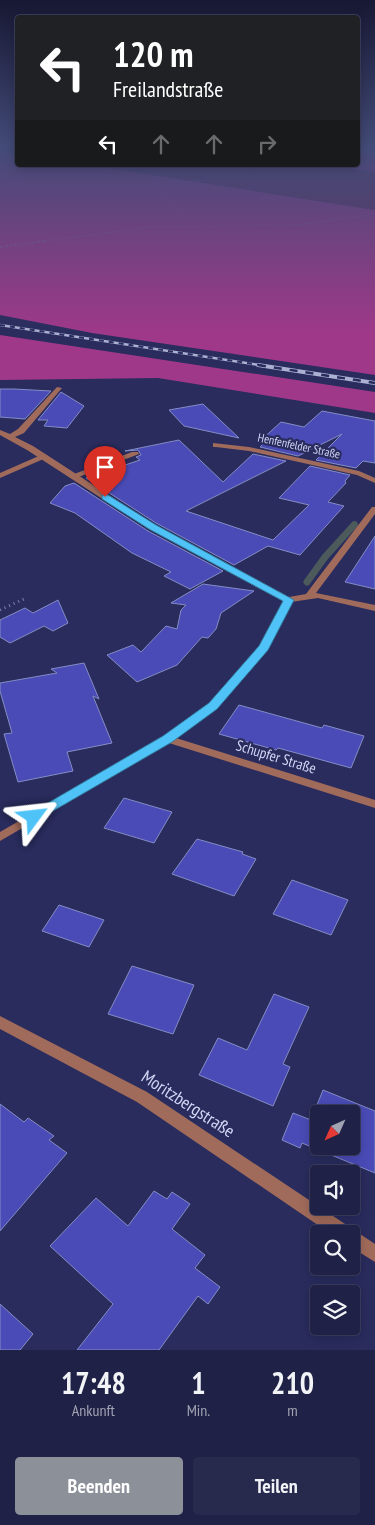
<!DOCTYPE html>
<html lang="de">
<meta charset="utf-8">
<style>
:root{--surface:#1f2146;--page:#27294d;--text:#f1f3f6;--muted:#a1a3b3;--line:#3c3e5f;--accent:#8c9099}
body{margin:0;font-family:"PT Sans Narrow",sans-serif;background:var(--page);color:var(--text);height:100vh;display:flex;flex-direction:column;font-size:19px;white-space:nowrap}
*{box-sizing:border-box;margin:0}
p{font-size:16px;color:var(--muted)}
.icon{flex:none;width:28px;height:28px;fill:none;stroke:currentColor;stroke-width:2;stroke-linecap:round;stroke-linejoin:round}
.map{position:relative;height:1350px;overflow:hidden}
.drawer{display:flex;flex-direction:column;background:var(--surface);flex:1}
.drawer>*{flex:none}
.guide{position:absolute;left:15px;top:15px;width:345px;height:152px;border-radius:5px;box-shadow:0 2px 12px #0003,0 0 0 1px var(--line);background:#202124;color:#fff;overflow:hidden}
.needle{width:32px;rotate:225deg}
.tools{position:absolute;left:310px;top:1105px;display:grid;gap:10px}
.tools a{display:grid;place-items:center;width:50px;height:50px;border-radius:5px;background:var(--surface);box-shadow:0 2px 12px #0003,0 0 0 1px var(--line);font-size:25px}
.pin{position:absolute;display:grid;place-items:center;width:42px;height:42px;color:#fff;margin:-51px -21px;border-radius:50% 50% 50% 0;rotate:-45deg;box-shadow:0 0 5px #0007}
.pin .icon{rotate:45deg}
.me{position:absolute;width:55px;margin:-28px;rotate:60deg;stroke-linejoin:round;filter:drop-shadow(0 0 4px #0008)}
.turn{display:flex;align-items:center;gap:18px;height:105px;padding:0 15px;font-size:22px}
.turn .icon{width:65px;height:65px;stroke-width:2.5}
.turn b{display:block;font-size:35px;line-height:42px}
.lanes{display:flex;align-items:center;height:48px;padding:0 15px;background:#0003;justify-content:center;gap:25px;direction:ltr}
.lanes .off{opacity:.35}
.eta{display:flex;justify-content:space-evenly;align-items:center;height:85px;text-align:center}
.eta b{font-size:30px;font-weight:800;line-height:35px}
.primary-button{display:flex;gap:10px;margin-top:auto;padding:10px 15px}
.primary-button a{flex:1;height:58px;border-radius:5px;background:var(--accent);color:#fff;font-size:20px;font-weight:800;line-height:58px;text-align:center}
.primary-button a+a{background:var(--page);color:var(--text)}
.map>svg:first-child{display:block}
.green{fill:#6c2b5c}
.forest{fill:#a03889}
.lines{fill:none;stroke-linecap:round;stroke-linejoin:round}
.stream-far1{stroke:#4c5a5c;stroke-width:5.5}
.stream{stroke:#4c5a5c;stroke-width:7}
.building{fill:#4a4bb6;stroke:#848cc4;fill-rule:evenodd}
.path-far2{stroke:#7c80a9;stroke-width:1;stroke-dasharray:0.5 2;stroke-linecap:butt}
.path-far1{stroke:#7c80a9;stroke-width:2;stroke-dasharray:0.5 2;stroke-linecap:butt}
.path{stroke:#7c80a9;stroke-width:3;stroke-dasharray:1 4;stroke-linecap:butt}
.lane{fill:#a16b5b;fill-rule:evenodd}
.street{fill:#a16b5b;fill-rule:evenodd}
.rail-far1-casing{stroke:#acb1d4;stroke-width:2.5}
.rail-casing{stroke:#acb1d4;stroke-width:4}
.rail-far1{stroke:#292c5d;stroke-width:2;stroke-dasharray:5;stroke-linecap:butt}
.rail{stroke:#292c5d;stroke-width:2.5;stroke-dasharray:8;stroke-linecap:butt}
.route{fill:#4fc3f7;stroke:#337fa1}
.labels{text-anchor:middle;stroke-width:4.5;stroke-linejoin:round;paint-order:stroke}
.far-street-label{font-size:12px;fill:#d2d7f6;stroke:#292c5d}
.street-label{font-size:15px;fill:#d2d7f6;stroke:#292c5d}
.near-street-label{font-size:18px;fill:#d2d7f6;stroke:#292c5d}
</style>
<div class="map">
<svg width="375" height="1350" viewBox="0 0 375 1350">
<rect width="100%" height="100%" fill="#292c5d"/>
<!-- green -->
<polygon class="green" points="89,165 325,165 375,172 375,210"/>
<!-- forest -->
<g class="forest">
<polygon points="358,146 375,146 375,172 325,165 358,165"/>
<polygon points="0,151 17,154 18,165 89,165 375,210 375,375 92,333 0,315"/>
<polygon points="0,335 375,392 375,413 158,378 0,380"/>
</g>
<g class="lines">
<!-- stream-far1 -->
<polyline class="stream-far1" points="353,527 355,524"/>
<!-- stream -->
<polyline class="stream" points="307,582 325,557 354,525"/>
</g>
<!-- building -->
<g class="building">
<polygon points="0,389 14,389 51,391 25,419 0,417"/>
<polygon points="61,392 84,406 67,428 44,426 48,420 38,420"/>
<polygon points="203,404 239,438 184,426 169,410"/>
<polygon points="322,411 375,421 375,463 363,461 356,468 316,460 342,434 298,456 260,447 264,443 259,442 281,422 304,427"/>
<polygon points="179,440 223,482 253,454 286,461 186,511 273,540 309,505 279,498 310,466 350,475 345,481 346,483 328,502 344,506 300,555 268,546 234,565 156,523 86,478 140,460 136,457 141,455 138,450 125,451"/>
<polygon points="74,483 148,531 223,571 190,589 164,576 171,572 132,553 75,513 50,503 65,486"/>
<polygon points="375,536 375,589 345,582"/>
<polygon points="203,584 254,591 221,613 216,629 208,638 202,637 177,665 137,682 107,655 133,645 141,652 166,626 177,629 181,610 186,605 171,603"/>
<polygon points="58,600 68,623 53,631 44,626 10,643 0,637 0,620 25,608 33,613"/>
<polygon points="84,663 99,699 93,696 112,743 67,752 73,771 18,782 4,734 12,733 0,691 0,683 57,673 51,669"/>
<polygon points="239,705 322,728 324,725 364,736 351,768 278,748 276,750 219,734"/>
<polygon points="124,798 172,812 154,843 104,828"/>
<polygon points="197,839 243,852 242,854 256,859 234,896 172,874"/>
<polygon points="292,880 348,900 331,935 273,914"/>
<polygon points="59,905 104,920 89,947 42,931"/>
<polygon points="132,966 194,985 173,1034 108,1014"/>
<polygon points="274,994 309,1007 283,1064 290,1067 273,1106 199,1075 218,1038 247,1050"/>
<path d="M 323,1090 L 375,1111 L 375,1173 L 302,1143 L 300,1148 L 282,1140 L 293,1113 L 311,1120 ZM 319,1114 L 351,1114 L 351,1146 L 319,1146 Z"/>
<polygon points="0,1104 24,1122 28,1118 54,1136 49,1140 67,1153 0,1231"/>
<polygon points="154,1191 167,1199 172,1192 190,1204 172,1229 205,1255 195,1268 220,1287 208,1304 198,1296 159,1350 77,1350 113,1304 50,1246 96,1198 128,1226"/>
<polygon points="0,1304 33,1334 20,1350 0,1350"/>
</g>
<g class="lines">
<!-- path-far2 -->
<g class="path-far2">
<polyline points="168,172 150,185 165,196 189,224"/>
<polyline points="361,217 375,221"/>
<polyline points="37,242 160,226 298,225 375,214"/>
</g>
<!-- path-far1 -->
<polyline class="path-far1" points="0,247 46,241"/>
<!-- path -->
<polyline class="path" points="0,610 24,599"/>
<!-- lane -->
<g class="lane">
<polygon points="132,452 138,452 139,454 76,478 70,478 69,476"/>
<polygon points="41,455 47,455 48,457 0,478 0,473"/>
</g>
<!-- street -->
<g class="street">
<polygon points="57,387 62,388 24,433 15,437 33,446 155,525 289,597 306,594 372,507 375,507 375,514 316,593 375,605 375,611 318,598 291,602 267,649 217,708 176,738 375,800 375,808 169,743 0,841 0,832 164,737 209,704 260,646 283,601 149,529 27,450 0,435 0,430 10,434 18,429"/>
<polygon points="213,443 249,447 359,471 375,478 375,483 357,475 249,451 216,447 213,447"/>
<polygon points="0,1016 147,1092 375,1244 375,1262 351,1247 351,1234 331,1234 137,1102 0,1029"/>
</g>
<defs>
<polyline id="rail-far1" points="0,325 266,366"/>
<polyline id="rail" points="258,365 375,383"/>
</defs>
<!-- rail-far1 casing -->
<use href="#rail-far1" class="rail-far1-casing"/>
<!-- rail casing -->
<use href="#rail" class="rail-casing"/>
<!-- rail-far1 -->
<use href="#rail-far1" class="rail-far1"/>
<!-- rail -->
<use href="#rail" class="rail"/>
</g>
<!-- sky -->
<linearGradient id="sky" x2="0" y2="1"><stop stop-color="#171833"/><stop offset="0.44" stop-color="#434b78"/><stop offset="1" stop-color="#434b78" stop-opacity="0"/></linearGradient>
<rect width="375" height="335" fill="url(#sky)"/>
<!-- route -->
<polygon class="route" points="102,495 108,495 156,525 294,600 268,650 217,709 172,742 34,822 29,820 27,817 29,814 163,736 209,703 259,646 283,601 149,529 102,499"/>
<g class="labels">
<!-- far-street labels -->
<g class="far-street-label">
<text transform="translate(299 446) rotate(12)" y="4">Henfenfelder Straße</text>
</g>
<!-- street labels -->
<g class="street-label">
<text transform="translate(276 757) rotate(17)" y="5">Schupfer Straße</text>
</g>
<!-- near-street labels -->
<g class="near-street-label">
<text transform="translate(188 1104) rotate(33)" y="6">Moritzbergstraße</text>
</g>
</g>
</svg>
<div class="tools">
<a><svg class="needle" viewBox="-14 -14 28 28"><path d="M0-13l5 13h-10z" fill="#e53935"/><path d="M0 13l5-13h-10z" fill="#a1a3b3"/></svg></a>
<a><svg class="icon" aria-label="sound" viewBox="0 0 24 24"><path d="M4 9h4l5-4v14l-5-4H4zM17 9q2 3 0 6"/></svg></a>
<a><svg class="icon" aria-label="search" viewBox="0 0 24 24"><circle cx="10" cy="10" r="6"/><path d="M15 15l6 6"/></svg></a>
<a><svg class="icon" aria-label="layers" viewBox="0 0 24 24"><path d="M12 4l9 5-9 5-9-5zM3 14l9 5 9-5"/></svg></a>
</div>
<div class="pin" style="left:105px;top:497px;background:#d93025"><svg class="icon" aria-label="arrive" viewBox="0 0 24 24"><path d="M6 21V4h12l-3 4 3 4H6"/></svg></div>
<svg class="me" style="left:34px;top:817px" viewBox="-20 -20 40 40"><path d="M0-17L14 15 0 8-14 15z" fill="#4fc3f7" stroke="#fff" stroke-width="4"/></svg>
<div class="guide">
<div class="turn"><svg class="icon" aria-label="left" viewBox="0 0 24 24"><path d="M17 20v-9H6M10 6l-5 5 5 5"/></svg><div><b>120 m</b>Freilandstraße</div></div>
<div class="lanes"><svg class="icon" aria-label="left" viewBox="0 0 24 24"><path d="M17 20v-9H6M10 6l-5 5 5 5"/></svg><svg class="icon off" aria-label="ahead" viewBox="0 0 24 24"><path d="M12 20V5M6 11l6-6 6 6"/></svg><svg class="icon off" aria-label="ahead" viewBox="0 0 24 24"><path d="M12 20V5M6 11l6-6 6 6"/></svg><svg class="icon off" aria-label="right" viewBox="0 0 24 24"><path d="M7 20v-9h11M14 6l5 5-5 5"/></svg></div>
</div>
</div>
<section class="drawer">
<div class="eta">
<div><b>17:48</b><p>Ankunft</p></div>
<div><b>1</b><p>Min.</p></div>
<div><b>210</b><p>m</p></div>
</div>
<div class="primary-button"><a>Beenden</a><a>Teilen</a></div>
</section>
